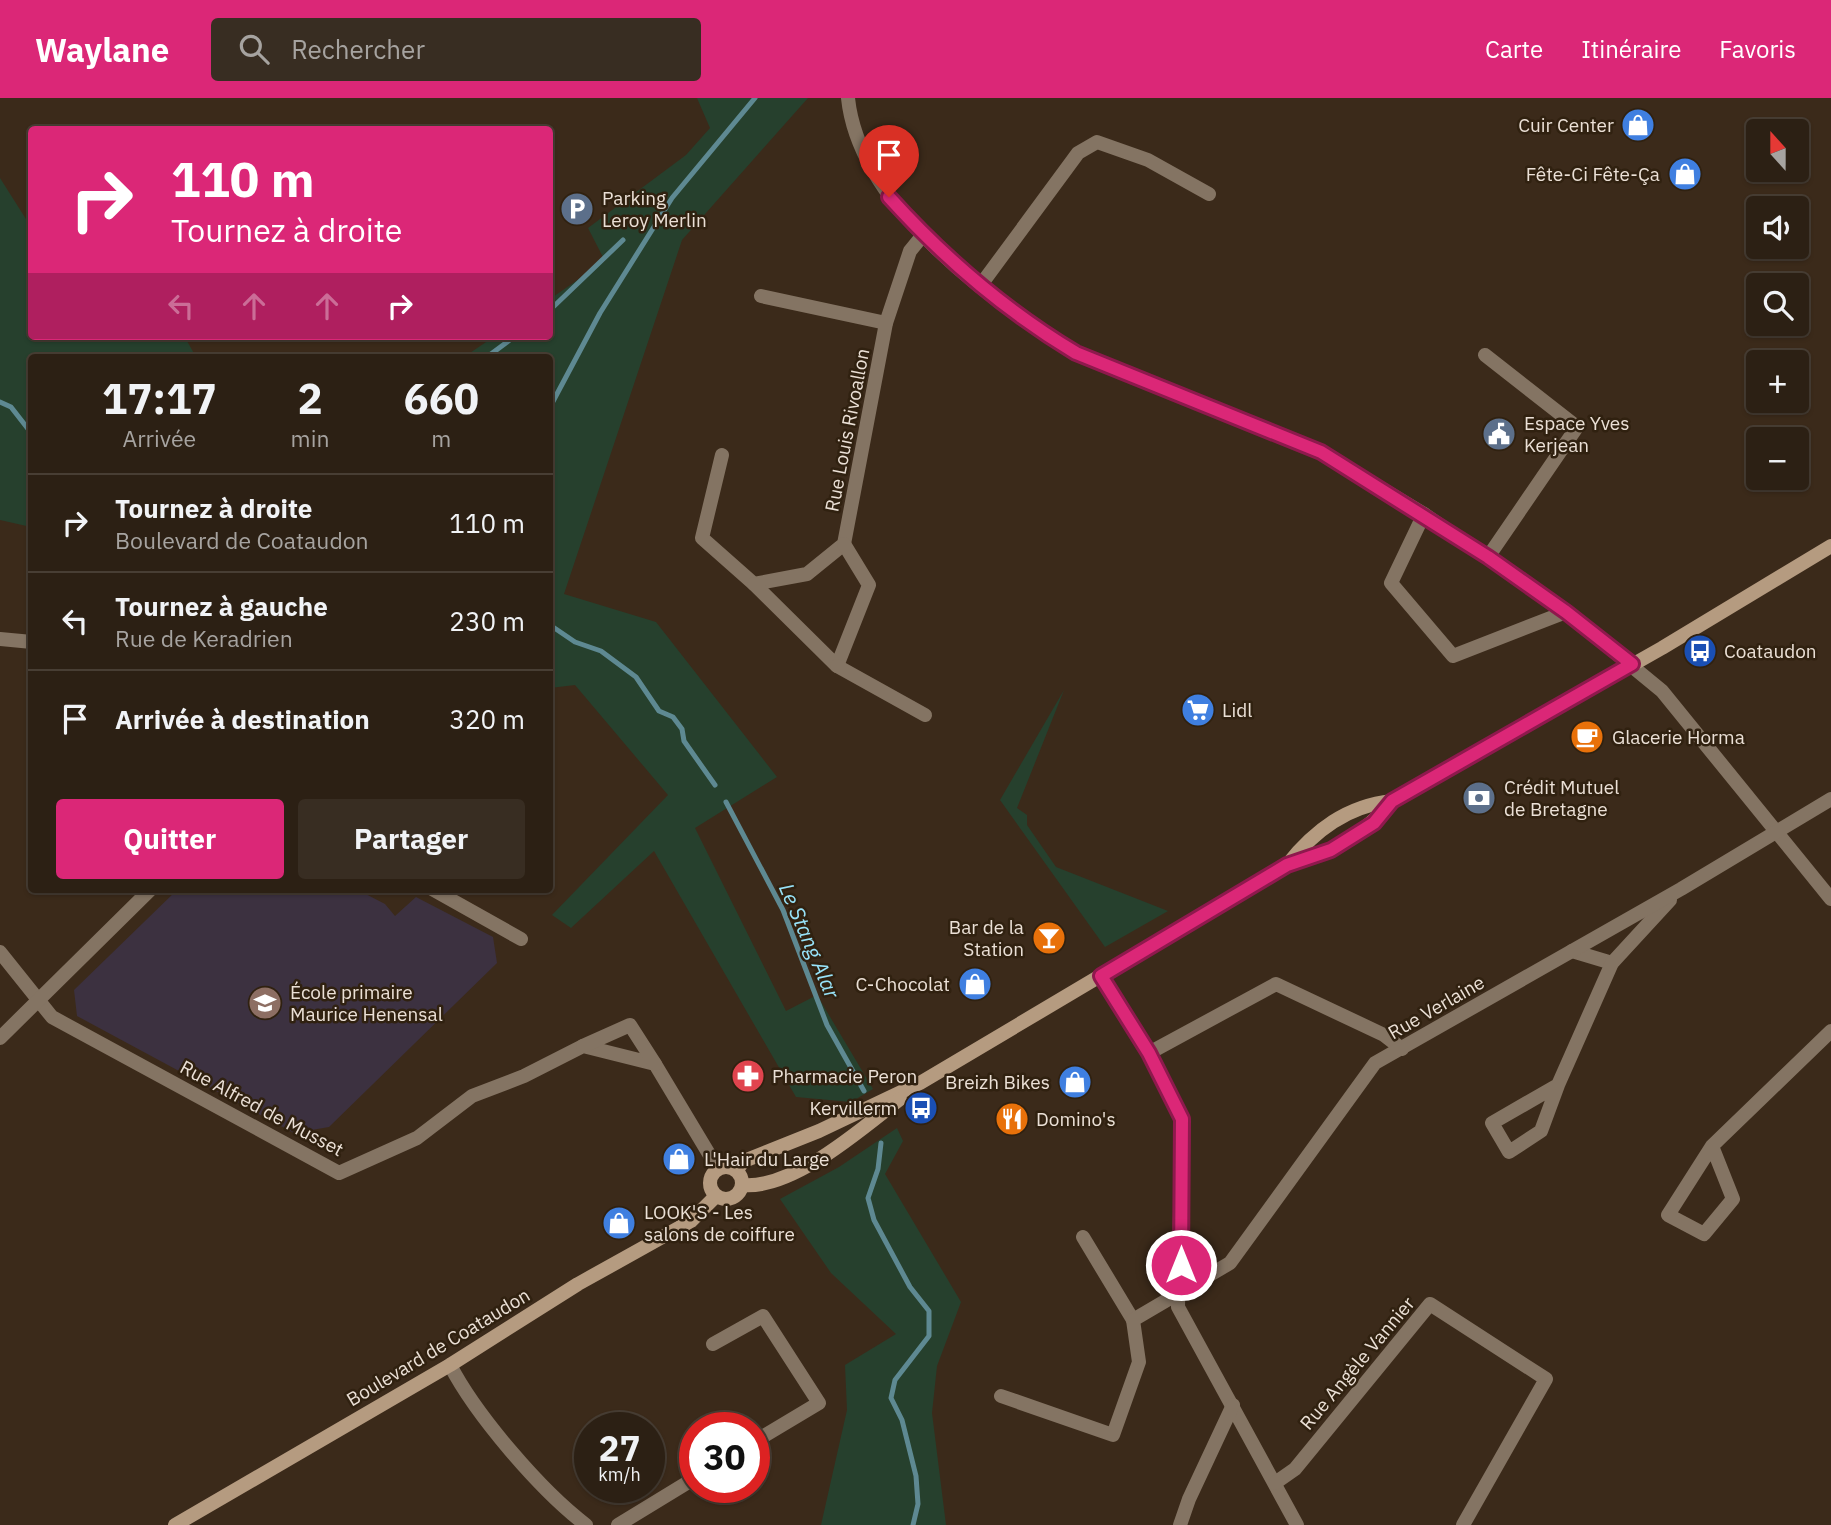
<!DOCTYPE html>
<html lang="fr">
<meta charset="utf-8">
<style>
:root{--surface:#2c2014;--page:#382d22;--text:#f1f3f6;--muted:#a6a3a0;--line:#483e34;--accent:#db2777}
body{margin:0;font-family:"IBM Plex Sans",sans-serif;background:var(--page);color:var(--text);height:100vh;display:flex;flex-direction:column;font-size:26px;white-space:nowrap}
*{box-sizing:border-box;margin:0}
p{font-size:23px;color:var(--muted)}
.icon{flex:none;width:38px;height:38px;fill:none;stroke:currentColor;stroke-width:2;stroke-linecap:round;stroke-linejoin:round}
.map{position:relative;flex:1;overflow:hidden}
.sheet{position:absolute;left:28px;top:256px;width:525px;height:539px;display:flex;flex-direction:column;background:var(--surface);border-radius:7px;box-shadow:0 2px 5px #0004,0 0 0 2px var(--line)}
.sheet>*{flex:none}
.hud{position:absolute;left:28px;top:28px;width:525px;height:214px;border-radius:7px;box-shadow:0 2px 5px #0004,0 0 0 2px var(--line);background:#db2777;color:#fff;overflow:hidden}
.needle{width:46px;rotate:339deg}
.fabs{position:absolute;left:1746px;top:21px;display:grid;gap:14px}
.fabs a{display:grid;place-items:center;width:63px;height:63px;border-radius:7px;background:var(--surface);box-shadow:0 2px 5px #0004,0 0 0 2px var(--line);font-size:35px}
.speed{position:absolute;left:574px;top:1314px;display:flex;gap:14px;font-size:35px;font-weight:700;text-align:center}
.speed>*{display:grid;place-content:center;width:91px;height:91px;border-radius:50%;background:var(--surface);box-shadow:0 2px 5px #0004,0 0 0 2px var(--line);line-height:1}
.speed small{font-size:18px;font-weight:400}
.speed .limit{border:10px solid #d22;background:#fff;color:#111}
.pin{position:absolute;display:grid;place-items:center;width:60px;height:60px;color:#fff;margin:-72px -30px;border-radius:50% 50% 50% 0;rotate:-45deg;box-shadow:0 0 7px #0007}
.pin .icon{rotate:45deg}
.me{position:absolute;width:77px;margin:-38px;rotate:0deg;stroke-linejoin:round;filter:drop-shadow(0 0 5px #0008)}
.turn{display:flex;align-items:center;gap:24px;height:147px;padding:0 28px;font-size:32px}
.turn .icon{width:91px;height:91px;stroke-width:2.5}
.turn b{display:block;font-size:49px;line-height:60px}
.lanes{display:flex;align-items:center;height:66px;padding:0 28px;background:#0003;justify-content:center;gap:35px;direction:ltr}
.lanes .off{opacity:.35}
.eta{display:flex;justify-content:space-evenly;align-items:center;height:119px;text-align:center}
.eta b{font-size:42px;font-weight:800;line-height:49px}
.action{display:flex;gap:14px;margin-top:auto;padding:14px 28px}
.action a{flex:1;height:80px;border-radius:7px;background:var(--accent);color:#fff;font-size:28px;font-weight:800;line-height:80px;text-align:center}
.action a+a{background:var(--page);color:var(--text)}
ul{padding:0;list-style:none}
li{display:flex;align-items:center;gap:21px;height:98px;padding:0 28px;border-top:2px solid var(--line)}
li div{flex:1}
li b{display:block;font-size:26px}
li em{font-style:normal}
header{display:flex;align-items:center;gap:42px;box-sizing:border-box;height:98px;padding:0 35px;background:var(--accent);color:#fff}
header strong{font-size:33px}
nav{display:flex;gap:38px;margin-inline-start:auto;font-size:24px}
.search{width:490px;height:63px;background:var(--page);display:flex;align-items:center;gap:18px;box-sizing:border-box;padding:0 24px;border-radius:7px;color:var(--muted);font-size:26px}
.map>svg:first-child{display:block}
.education{fill:#3c3140}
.green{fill:#26402d}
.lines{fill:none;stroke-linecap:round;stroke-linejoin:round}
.stream{stroke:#5e8992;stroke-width:5}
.minor{stroke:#847463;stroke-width:14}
.secondary{stroke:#b59b80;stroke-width:14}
.route-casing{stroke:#8e194d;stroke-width:18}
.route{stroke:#db2777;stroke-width:12}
.labels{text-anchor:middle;stroke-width:5;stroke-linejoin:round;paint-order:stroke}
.poi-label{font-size:19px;fill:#ebe0d6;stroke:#302110;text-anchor:start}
.street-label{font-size:19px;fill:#ebe0d6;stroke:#302110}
.water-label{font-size:21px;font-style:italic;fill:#98e3f9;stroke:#302110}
</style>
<header>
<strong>Waylane</strong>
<div class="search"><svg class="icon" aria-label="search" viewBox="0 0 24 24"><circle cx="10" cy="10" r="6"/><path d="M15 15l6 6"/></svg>Rechercher</div>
<nav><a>Carte</a><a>Itinéraire</a><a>Favoris</a></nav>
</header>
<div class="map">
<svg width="1831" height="1427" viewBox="0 0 1831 1427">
<rect width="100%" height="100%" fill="#3b2a1a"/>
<!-- education -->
<polygon class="education" points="178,791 356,791 385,806 395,818 416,799 493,839 497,865 329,1029 294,1035 77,918 74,892"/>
<!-- green -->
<g class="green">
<polygon points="697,0 808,0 682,142 564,496 656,524 777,679 695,730 786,913 817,897 873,991 851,1004 796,999 654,753 571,830 552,817 668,697 575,587 550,590 550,259 464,259 495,238 550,238 550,201 605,163 588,130 686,57 710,30"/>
<polygon points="0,80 31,129 32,238 173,238 187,243 196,259 32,259 31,429 0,422"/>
<polygon points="1064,592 1017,710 1027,717 1027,727 1056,769 1168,813 1105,849 1000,702"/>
<polygon points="897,1030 903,1043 885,1076 961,1204 937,1268 932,1315 946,1427 821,1427 847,1312 845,1267 896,1236 831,1175 780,1101 839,1069"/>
</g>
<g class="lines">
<!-- stream -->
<g class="stream">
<polyline points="550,212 623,142"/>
<polyline points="487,259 515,238"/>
<polyline points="0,304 11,309 32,336"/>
<polyline points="550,309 600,215 672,100 755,0"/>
<polyline points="550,527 575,544 601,553 636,579 659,613 673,619 682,631 684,643 715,687"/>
<polyline points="726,704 783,812 827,927 864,993"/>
<polyline points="881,1045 878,1071 868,1100 874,1122 910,1189 929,1213 929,1238 895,1282 891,1300 902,1322 916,1378 918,1406 913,1427"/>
</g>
<!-- minor -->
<g class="minor">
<path d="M 848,0 C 859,107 991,204 1076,255 L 1321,354 L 1424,416 L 1566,514 L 1662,593 L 1831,801"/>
<polyline points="980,188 1078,55 1097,44 1148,62 1209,96"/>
<polyline points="761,198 886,225"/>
<polyline points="1485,257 1577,329 1488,459"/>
<polyline points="722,357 702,440 754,486 807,476 844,446 886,225 910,153 923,137"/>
<polyline points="1424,416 1391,485 1453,558 1566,514"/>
<polyline points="754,486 837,568 869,487 844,446"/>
<polyline points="0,541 32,544"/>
<polyline points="837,568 925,617"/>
<polyline points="432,791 521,841"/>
<polyline points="1572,853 1612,865"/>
<polyline points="0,854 52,919 339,1075 417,1040 472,998 524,978 583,948 655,966 718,1071"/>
<polyline points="1101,878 1149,955 1182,1021 1178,1209 1297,1427"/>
<polyline points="0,940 151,791"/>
<polyline points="583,948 630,927 655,966"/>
<polyline points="1149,955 1276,886 1384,937 1402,951"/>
<polyline points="1558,987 1541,1033 1509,1054 1492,1025 1558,987 1612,865 1670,802"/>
<polyline points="1712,1048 1733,1101 1704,1136 1668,1117 1712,1048 1831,933"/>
<polyline points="1083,1139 1133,1222"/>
<polyline points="713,1246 763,1218 819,1305 754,1344"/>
<path d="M 450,1267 C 476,1317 540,1392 586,1427"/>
<polyline points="1001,1298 1113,1337 1139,1264 1133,1222 1230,1165 1375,965 1681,791 1831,701"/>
<polyline points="1275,1385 1295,1371 1430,1206 1546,1281 1463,1427"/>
<polyline points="618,1427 695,1380"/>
<polyline points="1180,1427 1189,1401 1233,1307"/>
</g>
<!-- secondary -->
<g class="secondary">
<path d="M 1287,767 C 1315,732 1347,708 1392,703"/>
<circle cx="726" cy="1085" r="16"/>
<path d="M 736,1072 L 744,1063 L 819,1033 L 920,985 L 1287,767 C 1329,756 1365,736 1392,703 L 1662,550 L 1831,448"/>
<path d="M 742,1087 C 793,1092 861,1031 900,1001"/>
<polyline points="175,1427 450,1267 578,1186 691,1123 716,1098"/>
</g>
</g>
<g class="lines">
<defs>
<path id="route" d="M 889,99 C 944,160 1006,213 1076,255 L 1321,354 L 1488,459 L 1566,514 L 1632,566 L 1392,703 L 1374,725 L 1331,752 L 1287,767 L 1101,878 L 1149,955 L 1182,1021 L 1181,1167"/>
</defs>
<!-- route casing -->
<use href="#route" class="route-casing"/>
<!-- route -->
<use href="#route" class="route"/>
</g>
<!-- icons -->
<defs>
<symbol id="shop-disc" viewBox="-11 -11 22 22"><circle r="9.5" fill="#3f7fe0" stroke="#302110"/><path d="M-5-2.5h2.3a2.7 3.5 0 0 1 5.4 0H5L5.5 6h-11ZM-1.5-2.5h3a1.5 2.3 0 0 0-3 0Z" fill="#fff"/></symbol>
<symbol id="parking-disc" viewBox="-11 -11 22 22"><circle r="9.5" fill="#5c6f8a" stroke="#302110"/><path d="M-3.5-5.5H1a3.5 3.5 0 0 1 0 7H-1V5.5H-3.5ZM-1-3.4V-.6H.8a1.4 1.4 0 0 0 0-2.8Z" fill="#fff"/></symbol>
<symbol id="civic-disc" viewBox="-11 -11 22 22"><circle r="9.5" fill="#5c6f8a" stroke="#302110"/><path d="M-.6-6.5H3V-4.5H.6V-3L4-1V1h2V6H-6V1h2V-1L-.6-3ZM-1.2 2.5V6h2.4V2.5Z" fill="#fff"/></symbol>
<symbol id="bus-disc" viewBox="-11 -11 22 22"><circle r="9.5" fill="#1a4fb4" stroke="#302110"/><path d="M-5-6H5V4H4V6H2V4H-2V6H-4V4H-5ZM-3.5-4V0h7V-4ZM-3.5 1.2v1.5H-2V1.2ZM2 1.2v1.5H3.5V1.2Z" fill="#fff"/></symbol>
<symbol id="supermarket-disc" viewBox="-11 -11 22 22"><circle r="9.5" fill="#3f7fe0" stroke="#302110"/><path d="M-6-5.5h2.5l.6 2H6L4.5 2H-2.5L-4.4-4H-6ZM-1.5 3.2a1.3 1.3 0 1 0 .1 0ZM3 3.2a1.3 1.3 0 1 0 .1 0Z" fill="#fff"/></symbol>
<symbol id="cafe-disc" viewBox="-11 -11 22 22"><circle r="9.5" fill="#e8710a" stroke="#302110"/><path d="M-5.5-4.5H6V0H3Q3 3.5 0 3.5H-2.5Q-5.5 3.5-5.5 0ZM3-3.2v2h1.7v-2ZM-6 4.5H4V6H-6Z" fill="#fff"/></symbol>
<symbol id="bank-disc" viewBox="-11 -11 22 22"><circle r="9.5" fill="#5c6f8a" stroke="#302110"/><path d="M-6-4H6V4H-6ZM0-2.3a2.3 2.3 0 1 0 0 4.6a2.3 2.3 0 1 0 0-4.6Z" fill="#fff"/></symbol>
<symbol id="bar-disc" viewBox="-11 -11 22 22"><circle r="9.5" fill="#e8710a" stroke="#302110"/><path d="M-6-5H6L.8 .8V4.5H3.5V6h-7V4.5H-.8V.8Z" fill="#fff"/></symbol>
<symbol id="school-disc" viewBox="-11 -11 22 22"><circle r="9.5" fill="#8d6e63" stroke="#302110"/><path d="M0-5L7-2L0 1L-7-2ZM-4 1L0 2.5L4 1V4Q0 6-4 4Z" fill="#fff"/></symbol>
<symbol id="pharmacy-disc" viewBox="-11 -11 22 22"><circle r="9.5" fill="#e0444e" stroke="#302110"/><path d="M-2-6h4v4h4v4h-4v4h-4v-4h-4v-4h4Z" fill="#fff"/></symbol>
<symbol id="restaurant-disc" viewBox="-11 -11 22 22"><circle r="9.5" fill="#e8710a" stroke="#302110"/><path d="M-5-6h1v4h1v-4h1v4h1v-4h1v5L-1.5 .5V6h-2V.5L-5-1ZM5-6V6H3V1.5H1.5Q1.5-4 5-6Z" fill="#fff"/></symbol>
</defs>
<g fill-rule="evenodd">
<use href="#shop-disc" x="1619" y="8" width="38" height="38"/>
<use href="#shop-disc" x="1666" y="57" width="38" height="38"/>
<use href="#parking-disc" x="558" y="92" width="38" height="38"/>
<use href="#civic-disc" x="1480" y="317" width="38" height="38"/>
<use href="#bus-disc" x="1681" y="534" width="38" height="38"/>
<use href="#supermarket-disc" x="1179" y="593" width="38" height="38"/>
<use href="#cafe-disc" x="1568" y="620" width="38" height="38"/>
<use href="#bank-disc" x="1460" y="681" width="38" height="38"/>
<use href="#bar-disc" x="1030" y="821" width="38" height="38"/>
<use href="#shop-disc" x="956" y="867" width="38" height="38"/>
<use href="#school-disc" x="246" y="886" width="38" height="38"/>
<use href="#pharmacy-disc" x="729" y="959" width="38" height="38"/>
<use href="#shop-disc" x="1056" y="965" width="38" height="38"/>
<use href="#bus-disc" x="902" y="991" width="38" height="38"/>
<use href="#restaurant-disc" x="993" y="1002" width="38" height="38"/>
<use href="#shop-disc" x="660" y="1042" width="38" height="38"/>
<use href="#shop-disc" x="600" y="1106" width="38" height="38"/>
</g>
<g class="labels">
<!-- poi labels -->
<g class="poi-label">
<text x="1614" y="34" text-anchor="end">Cuir Center</text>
<text x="1660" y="83" text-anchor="end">Fête-Ci Fête-Ça</text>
<text x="602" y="107">Parking<tspan x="602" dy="22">Leroy Merlin</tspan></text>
<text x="1524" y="332">Espace Yves<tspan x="1524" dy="22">Kerjean</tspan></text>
<text x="1724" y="560">Coataudon</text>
<text x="1222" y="619">Lidl</text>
<text x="1612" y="646">Glacerie Horma</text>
<text x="1504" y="696">Crédit Mutuel<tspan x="1504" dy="22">de Bretagne</tspan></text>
<text x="1024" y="836" text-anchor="end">Bar de la<tspan x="1024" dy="22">Station</tspan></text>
<text x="950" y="893" text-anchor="end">C-Chocolat</text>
<text x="290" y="901">École primaire<tspan x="290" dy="22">Maurice Henensal</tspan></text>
<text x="772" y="985">Pharmacie Peron</text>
<text x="1050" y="991" text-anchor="end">Breizh Bikes</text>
<text x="897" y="1017" text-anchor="end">Kervillerm</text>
<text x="1036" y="1028">Domino's</text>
<text x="704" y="1068">L'Hair du Large</text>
<text x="644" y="1121">LOOK'S - Les<tspan x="644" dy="22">salons de coiffure</tspan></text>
</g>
<!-- street labels -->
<g class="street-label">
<text transform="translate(847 332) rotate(-79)" y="7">Rue Louis Rivoallon</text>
<text transform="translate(1436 909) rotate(-30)" y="7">Rue Verlaine</text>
<text transform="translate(262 1010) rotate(28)" y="7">Rue Alfred de Musset</text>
<text transform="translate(438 1249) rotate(-31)" y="7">Boulevard de Coataudon</text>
<text transform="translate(1357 1265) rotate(-50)" y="7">Rue Angèle Vannier</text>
</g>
<!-- water labels -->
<g class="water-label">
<text transform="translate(809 843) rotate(67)" y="7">Le Stang Alar</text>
</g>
</g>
</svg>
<div class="fabs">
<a><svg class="needle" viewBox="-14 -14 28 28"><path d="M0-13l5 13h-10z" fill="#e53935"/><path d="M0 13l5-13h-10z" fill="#a6a3a0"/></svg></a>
<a><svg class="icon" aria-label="sound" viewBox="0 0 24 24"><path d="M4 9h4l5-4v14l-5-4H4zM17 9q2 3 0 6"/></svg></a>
<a><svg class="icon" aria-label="search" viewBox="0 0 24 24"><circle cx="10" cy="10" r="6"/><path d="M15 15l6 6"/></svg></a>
<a>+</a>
<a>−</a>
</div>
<div class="speed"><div>27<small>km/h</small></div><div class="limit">30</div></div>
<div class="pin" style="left:889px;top:99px;background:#d93025"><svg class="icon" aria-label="arrive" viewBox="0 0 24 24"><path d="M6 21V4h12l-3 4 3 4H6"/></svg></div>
<svg class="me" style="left:1181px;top:1167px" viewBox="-20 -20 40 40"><circle r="17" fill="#db2777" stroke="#fff" stroke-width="3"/><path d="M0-11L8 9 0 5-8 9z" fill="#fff"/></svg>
<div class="hud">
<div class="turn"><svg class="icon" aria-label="right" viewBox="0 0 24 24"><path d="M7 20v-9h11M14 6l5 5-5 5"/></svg><div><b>110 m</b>Tournez à droite</div></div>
<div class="lanes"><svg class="icon off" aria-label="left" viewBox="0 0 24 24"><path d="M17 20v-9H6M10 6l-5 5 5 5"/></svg><svg class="icon off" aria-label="ahead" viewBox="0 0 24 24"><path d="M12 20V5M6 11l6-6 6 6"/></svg><svg class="icon off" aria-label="ahead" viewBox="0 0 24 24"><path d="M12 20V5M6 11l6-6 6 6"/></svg><svg class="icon" aria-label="right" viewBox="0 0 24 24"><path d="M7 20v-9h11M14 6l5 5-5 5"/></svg></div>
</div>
<section class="sheet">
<div class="eta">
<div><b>17:17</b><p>Arrivée</p></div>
<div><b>2</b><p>min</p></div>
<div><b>660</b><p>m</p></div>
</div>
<ul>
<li><svg class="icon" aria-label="right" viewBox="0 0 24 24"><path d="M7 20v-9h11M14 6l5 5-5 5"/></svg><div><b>Tournez à droite</b><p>Boulevard de Coataudon</p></div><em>110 m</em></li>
<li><svg class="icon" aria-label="left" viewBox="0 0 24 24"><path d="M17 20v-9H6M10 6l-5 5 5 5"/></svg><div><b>Tournez à gauche</b><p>Rue de Keradrien</p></div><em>230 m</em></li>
<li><svg class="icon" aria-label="arrive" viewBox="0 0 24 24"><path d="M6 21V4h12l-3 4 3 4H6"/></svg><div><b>Arrivée à destination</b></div><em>320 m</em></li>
</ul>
<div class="action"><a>Quitter</a><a>Partager</a></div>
</section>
</div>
